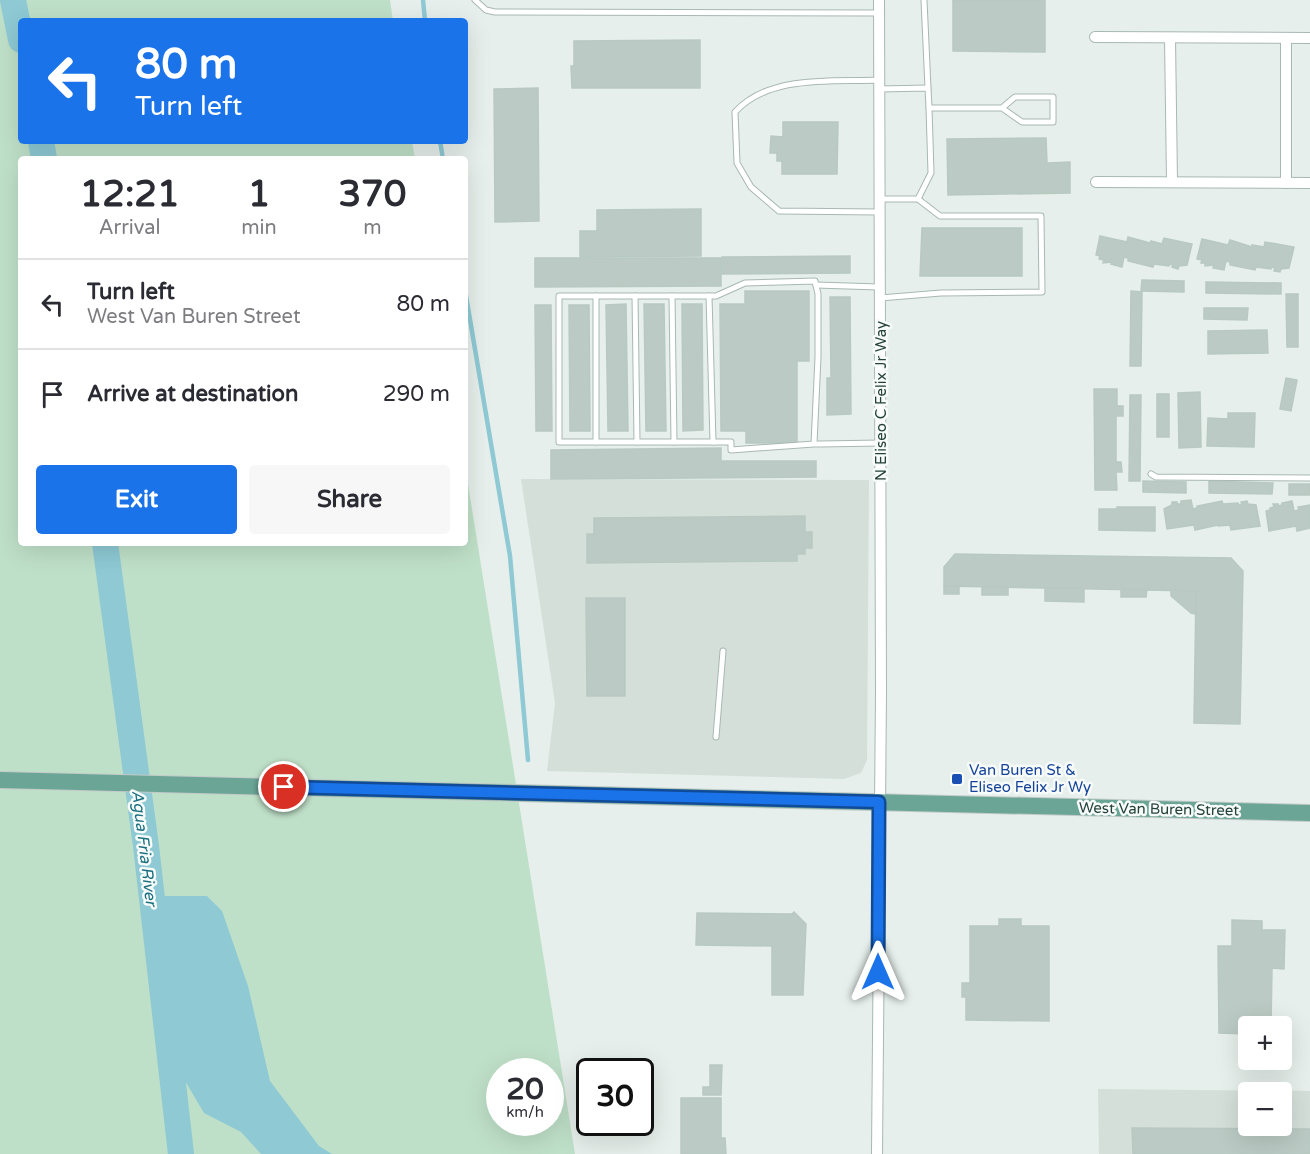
<!DOCTYPE html>
<meta charset="utf-8">
<style>
:root{--surface:#fff;--page:#f7f7f7;--text:#2b2b33;--muted:#7c7c81;--line:#e1e1e2;--accent:#1a73e8}
body{margin:0;font-family:"Varela Round",sans-serif;background:var(--page);color:var(--text);height:100vh;display:flex;flex-direction:column;font-size:22px;white-space:nowrap}
*{box-sizing:border-box;margin:0}
p{font-size:20px;color:var(--muted)}
.icon{flex:none;width:33px;height:33px;fill:none;stroke:currentColor;stroke-width:2;stroke-linecap:round;stroke-linejoin:round}
.map{position:relative;flex:1;overflow:hidden}
.details{position:absolute;left:18px;top:156px;width:450px;height:390px;display:flex;flex-direction:column;background:var(--surface);border-radius:6px;box-shadow:0 6px 24px #0002}
.details>*{flex:none}
.top-card{position:absolute;left:18px;top:18px;width:450px;height:126px;border-radius:6px;box-shadow:0 6px 24px #0002;background:#1a73e8;color:#fff;overflow:hidden}
.fabs{position:absolute;left:1238px;top:1016px;display:grid;gap:12px}
.fabs a{display:grid;place-items:center;width:54px;height:54px;border-radius:6px;background:var(--surface);box-shadow:0 6px 24px #0002;font-size:30px}
.speed{position:absolute;left:486px;top:1058px;display:flex;gap:12px;font-size:30px;font-weight:700;text-align:center}
.speed>*{display:grid;place-content:center;width:78px;height:78px;border-radius:50%;background:var(--surface);box-shadow:0 6px 24px #0002;line-height:1}
.speed small{font-size:15px;font-weight:400}
.speed .limit{border:3px solid #111;border-radius:9px;background:#fff;color:#111}
.pin{position:absolute;display:grid;place-items:center;width:51px;height:51px;color:#fff;margin:-26px;border:3px solid #fff;border-radius:50%;box-shadow:0 2px 6px #0007}
.me{position:absolute;width:66px;margin:-33px;rotate:0deg;stroke-linejoin:round;filter:drop-shadow(0 0 4px #0008)}
.turn{display:flex;align-items:center;gap:21px;height:126px;padding:0 18px;font-size:27px}
.turn .icon{width:78px;height:78px;stroke-width:2.5}
.turn b{display:block;font-size:42px;line-height:51px}
.eta{display:flex;justify-content:space-evenly;align-items:center;height:102px;text-align:center}
.eta b{font-size:36px;font-weight:700;line-height:42px}
.primary-button{display:flex;gap:12px;margin-top:auto;padding:12px 18px}
.primary-button a{flex:1;height:69px;border-radius:6px;background:var(--accent);color:#fff;font-size:24px;font-weight:700;line-height:69px;text-align:center}
.primary-button a+a{background:var(--page);color:var(--text)}
ul{padding:0;list-style:none}
li{display:flex;align-items:center;gap:18px;height:90px;padding:0 18px;border-top:2px solid var(--line)}
li div{flex:1}
li b{display:block;font-size:22px}
li em{font-style:normal}
.map>svg:first-child{display:block}
.built{fill:#d4dfda;fill-rule:evenodd}
.green{fill:#bfe0c8;fill-rule:evenodd}
.water{fill:#8ec9d4}
.lines{fill:none;stroke-linecap:round;stroke-linejoin:round}
.stream{stroke:#8ec9d4;stroke-width:4.5}
.river{stroke:#8ec9d4;stroke-width:26}
.building{fill:#bbcac4;stroke:#b8c9c2;stroke-width:1.5}
.lane-casing{stroke:#a8b8b2;stroke-width:7}
.street-casing{stroke:#a8b8b2;stroke-width:12}
.primary-casing{stroke:#c2cac8;stroke-width:18}
.lane{stroke:#fff;stroke-width:5}
.street{stroke:#fff;stroke-width:10}
.primary{stroke:#6aa596;stroke-width:16}
.route-casing{stroke:#114b97;stroke-width:15}
.route{stroke:#1a73e8;stroke-width:10}
.transit-dot{fill:#1a4fb4;stroke:#f7fbf9;stroke-width:2}
.labels{text-anchor:middle;stroke-width:5;stroke-linejoin:round;paint-order:stroke}
.street-label{font-size:15px;fill:#24423a;stroke:#f7fbf9}
.transit-label{font-size:15px;fill:#164399;stroke:#f7fbf9;text-anchor:start}
.water-label{font-size:16px;font-style:italic;fill:#1c6f80;stroke:#f7fbf9}
</style>
<div class="map">
<svg width="1310" height="1154" viewBox="0 0 1310 1154">
<rect width="100%" height="100%" fill="#e6efeb"/>
<!-- built -->
<g class="built">
<polygon points="521,479 869,480 867,760 861,773 844,779 547,771 555,703"/>
<path d="M 1098,1089 L 1310,1091 L 1310,1154 L 1099,1154 ZM 1248,1092 L 1281,1092 L 1281,1125 L 1248,1125 Z"/>
</g>
<!-- green -->
<path class="green" d="M 0,0 L 390,0 L 393,21 L 21,21 L 21,141 L 412,141 L 415,159 L 21,159 L 21,543 L 465,543 L 465,465 L 575,1154 L 0,1154 ZM 500,1071 L 550,1071 L 550,1122 L 500,1122 Z"/>
<!-- water -->
<polygon class="water" points="161,896 207,896 222,911 248,986 270,1081 319,1146 332,1154 261,1154 241,1132 204,1113 174,1062 164,1037 156,911"/>
<g class="lines">
<!-- stream -->
<g class="stream">
<polyline points="423,0 425,21"/>
<polyline points="440,141 443,159"/>
<polyline points="465,290 510,556 528,760"/>
</g>
<!-- river -->
<g class="river">
<polyline points="13,0 21,40"/>
<polyline points="41,141 44,159"/>
<polyline points="105,543 146,846 181,1154"/>
</g>
</g>
<!-- building -->
<g class="building">
<polygon points="953,0 1045,0 1045,52 953,51"/>
<polygon points="700,40 700,88 572,88 571,66 574,66 574,41"/>
<polygon points="538,88 539,221 495,222 494,89"/>
<polygon points="783,122 838,122 837,174 782,174 782,161 777,161 777,153 770,153 771,136 783,137"/>
<polygon points="1046,138 1047,163 1070,162 1070,193 948,195 947,139"/>
<polygon points="701,209 701,256 580,257 580,231 597,231 597,210"/>
<polygon points="922,228 1022,228 1022,276 920,276"/>
<polygon points="1100,236 1127,242 1128,237 1150,243 1151,241 1162,244 1164,238 1192,244 1187,265 1179,266 1178,269 1172,267 1173,265 1170,264 1169,266 1154,264 1153,267 1128,261 1128,258 1124,257 1122,267 1111,264 1112,262 1103,263 1104,260 1099,259 1100,256 1096,255"/>
<polygon points="1202,239 1228,245 1230,240 1252,247 1252,245 1264,247 1265,242 1294,247 1289,268 1281,269 1280,272 1274,271 1275,268 1271,267 1271,269 1256,267 1255,270 1230,265 1230,262 1226,261 1224,270 1213,268 1214,265 1205,266 1205,263 1201,263 1202,260 1197,259"/>
<polygon points="850,256 850,273 722,274 722,257"/>
<polygon points="535,258 721,258 721,286 535,287"/>
<polygon points="1142,280 1184,281 1184,292 1141,291"/>
<polygon points="1206,282 1281,283 1281,294 1206,293"/>
<polygon points="745,291 809,291 809,361 797,361 797,443 746,443 746,431 721,431 720,304 745,304"/>
<polygon points="1131,291 1142,292 1141,366 1130,366"/>
<polygon points="1286,294 1298,294 1298,347 1287,347"/>
<polygon points="830,297 850,297 851,414 827,415 827,378 831,378"/>
<polygon points="626,304 628,431 608,431 606,305"/>
<polygon points="644,304 664,304 666,431 646,431"/>
<polygon points="682,304 702,304 703,430 683,431"/>
<polygon points="535,305 551,305 552,431 536,431"/>
<polygon points="569,305 589,305 590,431 570,431"/>
<polygon points="1204,308 1248,308 1247,320 1204,319"/>
<polygon points="1267,330 1268,353 1208,354 1208,331"/>
<polygon points="1286,378 1297,380 1291,411 1280,409"/>
<polygon points="1094,389 1117,389 1117,406 1123,406 1123,416 1116,416 1116,462 1121,462 1122,472 1116,472 1117,490 1095,490"/>
<polygon points="1200,392 1201,447 1179,448 1178,393"/>
<rect x="1157" y="394" width="12" height="43"/>
<polygon points="1130,395 1141,395 1140,481 1129,481"/>
<polygon points="1228,413 1255,413 1254,447 1207,446 1208,418 1228,419"/>
<polygon points="721,448 721,461 816,461 816,477 551,479 551,450"/>
<polygon points="1143,481 1186,482 1186,493 1143,492"/>
<polygon points="1209,481 1273,483 1272,494 1209,493"/>
<rect x="1289" y="484" width="21" height="11"/>
<polygon points="1191,500 1193,509 1197,508 1197,506 1222,501 1223,504 1238,503 1239,505 1242,505 1241,502 1247,501 1248,504 1256,505 1260,526 1231,530 1230,525 1218,526 1218,525 1195,530 1194,525 1167,529 1164,509 1172,505 1172,502 1177,502 1177,504 1181,504 1181,501"/>
<polygon points="1292,501 1294,511 1299,510 1298,507 1310,505 1310,528 1297,531 1296,526 1269,531 1266,511 1270,510 1270,508 1274,507 1273,504 1278,504 1278,506 1282,505 1282,503"/>
<polygon points="1117,507 1155,507 1155,531 1099,530 1099,509 1117,509"/>
<polygon points="805,516 805,532 812,532 812,548 805,548 805,554 797,554 797,561 587,563 587,534 594,534 594,518"/>
<polygon points="955,554 1231,558 1243,571 1240,724 1194,723 1196,591 944,586 944,567"/>
<rect x="944" y="586" width="15" height="8"/>
<rect x="982" y="587" width="26" height="8"/>
<polygon points="1045,588 1084,588 1084,602 1045,601"/>
<polygon points="1121,589 1147,589 1146,597 1121,597"/>
<polygon points="1171,590 1196,591 1196,614 1191,613 1171,596"/>
<polygon points="586,598 625,598 625,696 587,696"/>
<polygon points="794,912 806,924 803,995 772,995 772,946 696,945 697,913 792,914"/>
<polygon points="999,919 1021,919 1021,926 1049,926 1049,1021 966,1020 966,997 962,997 962,983 970,983 970,926 999,926"/>
<polygon points="1232,920 1262,921 1262,930 1285,930 1284,969 1272,968 1271,1026 1248,1026 1248,1034 1219,1033 1218,946 1232,946"/>
<polygon points="710,1065 722,1065 721,1095 703,1095 703,1087 710,1087"/>
<polygon points="681,1098 721,1098 721,1138 725,1138 726,1154 681,1154"/>
<polygon points="1132,1128 1310,1129 1310,1154 1133,1154"/>
</g>
<g class="lines">
<defs>
<g id="lane">
<polyline points="475,0 486,10 495,12 879,13"/>
<polyline points="924,0 928,88"/>
<polyline points="879,89 928,88 929,108"/>
<polyline points="879,199 918,199 940,216 1041,216 1042,292 941,293 880,298"/>
<polyline points="918,199 931,173 929,108 1002,108 1022,122 1053,122 1053,97 1015,97 1002,108"/>
<path d="M 879,212 L 779,211 L 751,187 L 737,163 L 735,112 C 770,74 833,82 880,80"/>
<polyline points="816,285 879,287"/>
<polyline points="596,296 596,442"/>
<polyline points="635,296 637,442"/>
<polyline points="672,296 674,442"/>
<polyline points="709,296 713,442"/>
<polyline points="814,444 818,357 818,294 815,281 745,283 716,296 559,296 559,442 731,442 731,450 814,444 820,444 881,443"/>
<polyline points="1151,474 1156,477 1310,478"/>
<polyline points="716,737 723,651"/>
</g>
<g id="street">
<polyline points="1095,37 1310,38"/>
<polyline points="1170,38 1172,182"/>
<polyline points="1286,38 1286,183"/>
<polyline points="1096,182 1310,183"/>
<polyline points="877,1154 881,693 879,0"/>
</g>
<polyline id="primary" points="0,780 1310,813"/>
</defs>
<!-- lane casing -->
<use href="#lane" class="lane-casing"/>
<!-- street casing -->
<use href="#street" class="street-casing"/>
<!-- primary casing -->
<use href="#primary" class="primary-casing"/>
<!-- lane -->
<use href="#lane" class="lane"/>
<!-- street -->
<use href="#street" class="street"/>
<!-- primary -->
<use href="#primary" class="primary"/>
</g>
<g class="lines">
<defs>
<polyline id="route" points="284,787 879,802 878,972"/>
</defs>
<!-- route casing -->
<use href="#route" class="route-casing"/>
<!-- route -->
<use href="#route" class="route"/>
</g>
<!-- markers -->
<rect class="transit-dot" x="951" y="773" width="12" height="12" rx="3"/>
<g class="labels">
<!-- street labels -->
<g class="street-label">
<text transform="translate(881 401) rotate(-90)" y="5">N Eliseo C Felix Jr Way</text>
<text transform="translate(1159 809) rotate(1)" y="5">West Van Buren Street</text>
</g>
<!-- transit labels -->
<g class="transit-label">
<text x="969" y="775">Van Buren St &amp;<tspan x="969" dy="17">Eliseo Felix Jr Wy</tspan></text>
</g>
<!-- water labels -->
<g class="water-label">
<text transform="translate(145 848) rotate(83)" y="6">Agua Fria River</text>
</g>
</g>
</svg>
<div class="fabs">
<a>+</a>
<a>−</a>
</div>
<div class="speed"><div>20<small>km/h</small></div><div class="limit">30</div></div>
<div class="pin" style="left:284px;top:787px;background:#d93025"><svg class="icon" aria-label="arrive" viewBox="0 0 24 24"><path d="M6 21V4h12l-3 4 3 4H6"/></svg></div>
<svg class="me" style="left:878px;top:972px" viewBox="-20 -20 40 40"><path d="M0-17L14 15 0 8-14 15z" fill="#1a73e8" stroke="#fff" stroke-width="4"/></svg>
<div class="top-card">
<div class="turn"><svg class="icon" aria-label="left" viewBox="0 0 24 24"><path d="M17 20v-9H6M10 6l-5 5 5 5"/></svg><div><b>80 m</b>Turn left</div></div>
</div>
<section class="details">
<div class="eta">
<div><b>12:21</b><p>Arrival</p></div>
<div><b>1</b><p>min</p></div>
<div><b>370</b><p>m</p></div>
</div>
<ul>
<li><svg class="icon" aria-label="left" viewBox="0 0 24 24"><path d="M17 20v-9H6M10 6l-5 5 5 5"/></svg><div><b>Turn left</b><p>West Van Buren Street</p></div><em>80 m</em></li>
<li><svg class="icon" aria-label="arrive" viewBox="0 0 24 24"><path d="M6 21V4h12l-3 4 3 4H6"/></svg><div><b>Arrive at destination</b></div><em>290 m</em></li>
</ul>
<div class="primary-button"><a>Exit</a><a>Share</a></div>
</section>
</div>
